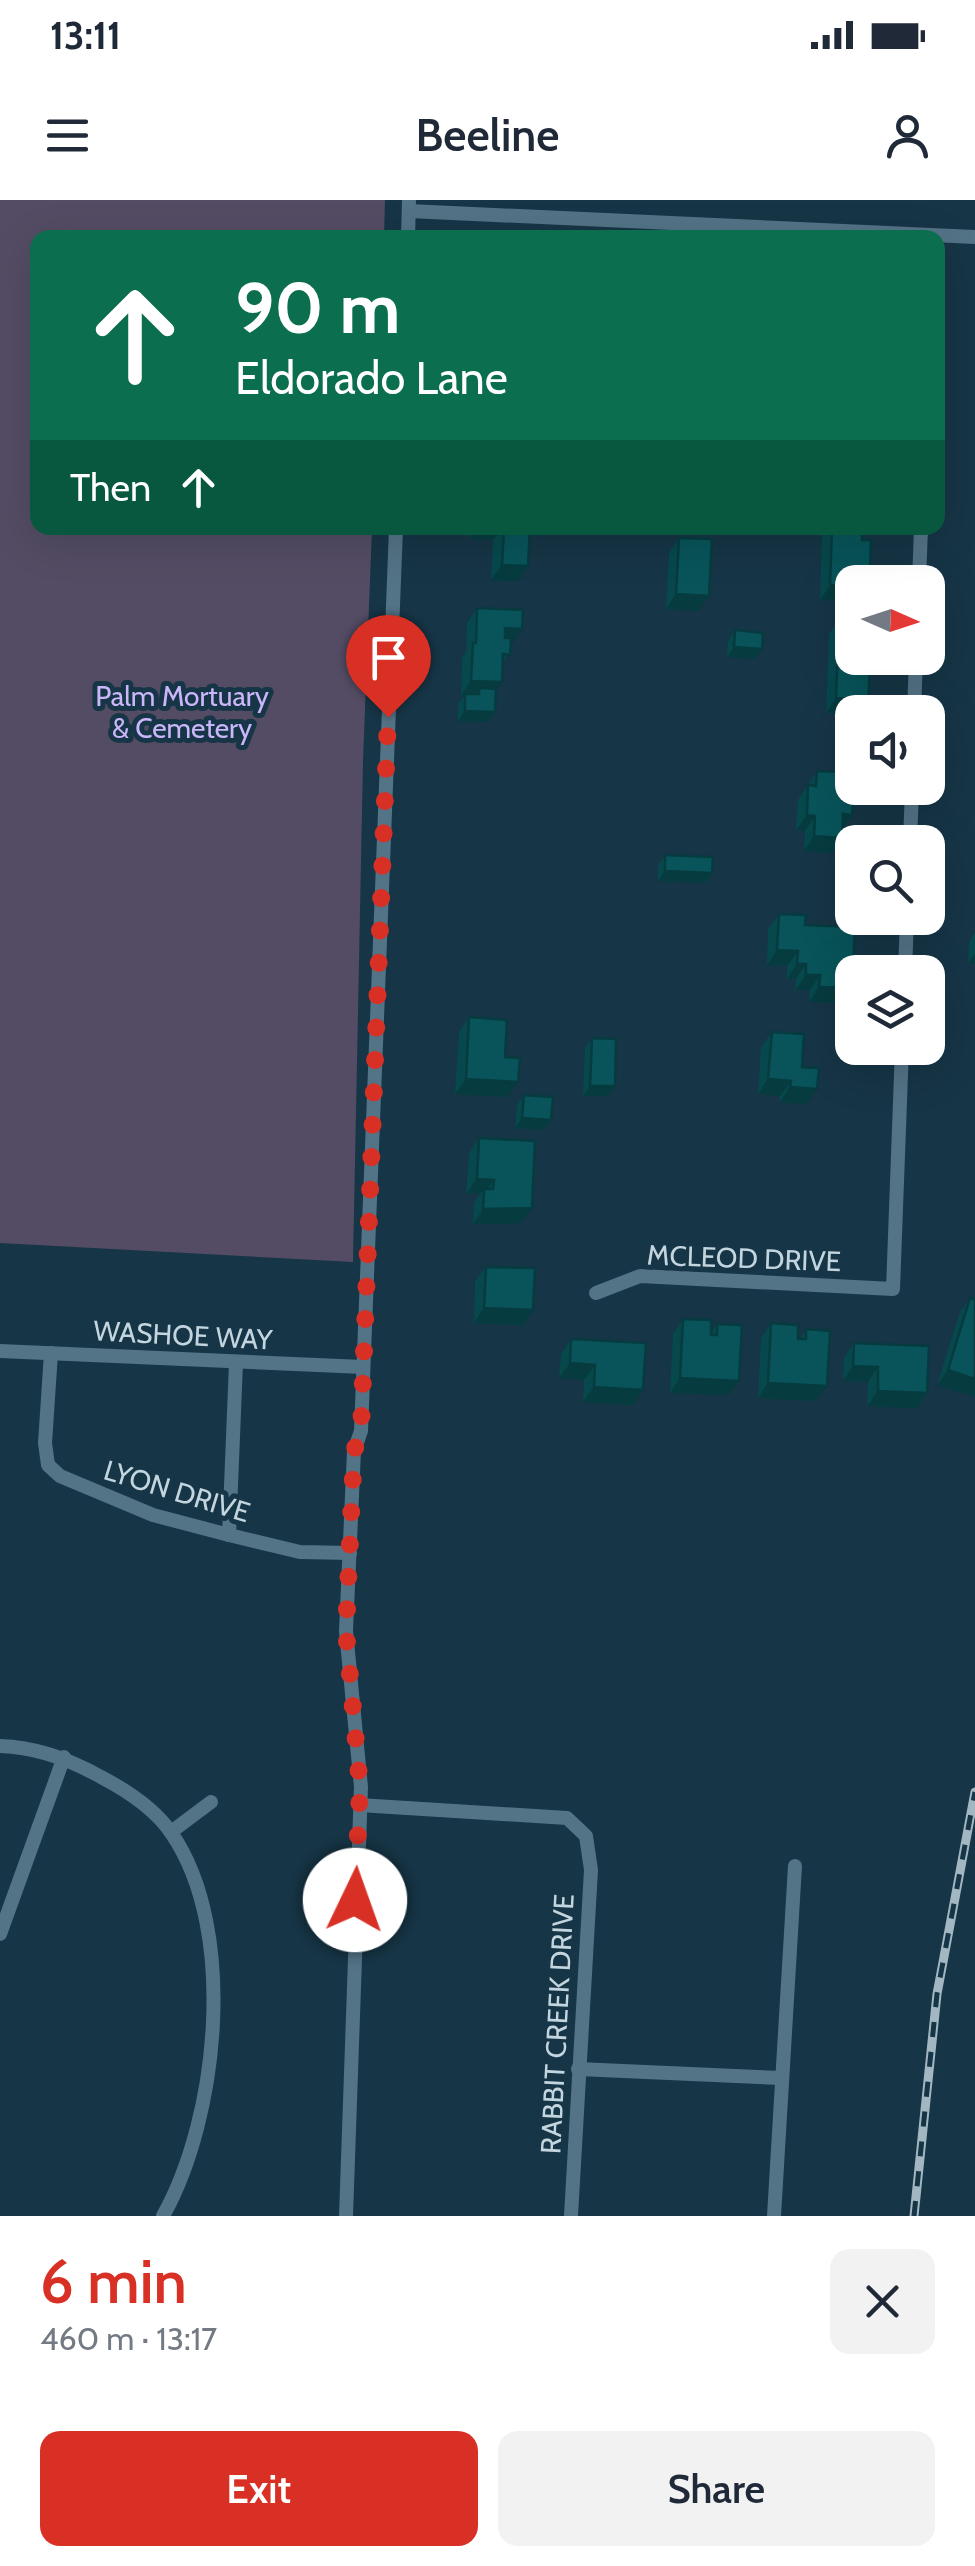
<!DOCTYPE html>
<meta charset="utf-8">
<style>
:root{--surface:#fff;--page:#f2f2f3;--text:#1f2937;--muted:#747a83;--accent:#d93025}
body{margin:0;font-family:Cabin,sans-serif;background:var(--page);color:var(--text);height:100vh;display:flex;flex-direction:column;font-size:38px;white-space:nowrap}
*{box-sizing:border-box;margin:0}
p{font-size:32px;color:var(--muted)}
.icon{flex:none;width:55px;height:55px;fill:none;stroke:currentColor;stroke-width:2;stroke-linecap:round;stroke-linejoin:round}
.map{position:relative;height:2016px;overflow:hidden}
.side{display:flex;flex-direction:column;background:var(--surface);flex:1}
.side>*{flex:none}
.guide{position:absolute;left:30px;top:30px;width:915px;height:305px;border-radius:20px;box-shadow:0 10px 40px #0002;background:#0b6e4f;color:#fff;overflow:hidden}
.needle{width:65px;rotate:93deg}
.controls{position:absolute;left:835px;top:365px;display:grid;gap:20px}
.controls a{display:grid;place-items:center;width:110px;height:110px;border-radius:20px;background:var(--surface);box-shadow:0 10px 40px #0002;font-size:50px}
.pin{position:absolute;display:grid;place-items:center;width:85px;height:85px;color:#fff;margin:-102px -42px;border-radius:50% 50% 50% 0;rotate:-45deg;box-shadow:0 0 10px #0007}
.pin .icon{rotate:45deg}
.me{position:absolute;width:110px;margin:-55px;rotate:3deg;stroke-linejoin:round;filter:drop-shadow(0 0 8px #0008)}
.turn{display:flex;align-items:center;gap:35px;height:210px;padding:0 40px;font-size:45px}
.turn .icon{width:130px;height:130px;stroke-width:2.5}
.turn b{display:block;font-size:70px;line-height:85px}
.then{display:flex;align-items:center;height:95px;padding:0 40px;background:#0003;gap:20px;font-size:38px}
.round{display:grid;place-items:center;flex:none;width:105px;height:105px;border-radius:20px;background:var(--page)}
.head{display:flex;align-items:center;justify-content:space-between;height:170px;padding:0 40px}
h1{font-size:60px;font-weight:600;line-height:75px;color:var(--accent)}
.button{display:flex;gap:20px;margin-top:auto;padding:20px 40px}
.button a{flex:1;height:115px;border-radius:20px;background:var(--accent);color:#fff;font-size:40px;font-weight:600;line-height:115px;text-align:center}
.button a+a{background:var(--page);color:var(--text)}
.status{display:flex;justify-content:space-between;align-items:center;height:70px;padding:0 50px;background:var(--surface);direction:ltr}
.status svg{height:28px;fill:currentColor}
header{display:flex;justify-content:space-between;align-items:center;height:130px;padding:0 40px;background:var(--surface);font-size:45px;font-weight:600}
.map>svg:first-child{display:block}
.green{fill:#534c64}
.lines{fill:none;stroke-linecap:round;stroke-linejoin:round}
.street{stroke:#537386;stroke-width:14}
.rail-casing{stroke:#a2b7c2;stroke-width:9}
.rail{stroke:#163546;stroke-width:5;stroke-dasharray:15;stroke-linecap:butt}
.wall{fill:#07484d}
.shaded-wall{fill:#063b3f}
.building{fill:#08545a;stroke:#063b3f;stroke-width:2.5}
.route{stroke:#d93025;stroke-width:18;stroke-dasharray:0 32.4}
.labels{text-anchor:middle;stroke-width:10;stroke-linejoin:round;paint-order:stroke}
.park-label{font-size:28px;fill:#cbb6fa;stroke:#163546}
.street-label{font-size:28px;fill:#c3d5df;stroke:#163546}
</style>
<div class="status"><b>13:11</b><svg viewBox="0 0 49 12"><path d="M0 12V9h3v3zM5 12V6h3v6zM10 12V3h3v9zM15 12V0h3v12zM26 1h20v11H26zM47 4h2v5h-2z"/></svg></div>
<header><svg class="icon" aria-label="menu" viewBox="0 0 24 24"><path d="M4 6h16M4 12h16M4 18h16"/></svg>Beeline<svg class="icon" aria-label="person" viewBox="0 0 24 24"><circle cx="12" cy="8" r="4"/><path d="M4 21q1-7 8-7t8 7"/></svg></header>
<div class="map">
<svg width="975" height="2016" viewBox="0 0 975 2016">
<rect width="100%" height="100%" fill="#163546"/>
<!-- green -->
<polygon class="green" points="0,0 385,0 384,37 38,38 38,328 372,328 363,561 353,1062 0,1043"/>
<g class="lines">
<!-- street -->
<g class="street">
<polyline points="409,11 975,37"/>
<polyline points="408,38 409,0"/>
<polyline points="919,382 921,328"/>
<polyline points="914,512 916,458"/>
<polyline points="910,642 912,588"/>
<polyline points="905,772 907,718"/>
<polyline points="596,1093 640,1076 893,1089 902,848"/>
<polyline points="0,1151 363,1167"/>
<polyline points="51,1153 45,1243 48,1265 60,1276 153,1315 229,1335 300,1352 350,1353"/>
<polyline points="229,1335 236,1163"/>
<path d="M 0,1546 C 37,1547 69,1559 101,1577 C 126,1590 156,1610 172,1634 C 238,1731 218,1918 163,2016"/>
<polyline points="359,1605 567,1618 586,1636 591,1670 571,2016"/>
<polyline points="171,1632 211,1602"/>
<polyline points="0,1734 64,1557"/>
<polyline points="578,1869 781,1878"/>
<polyline points="346,2016 361,1587 346,1431 354,1251 361,1231 396,328"/>
<polyline points="774,2016 795,1666"/>
</g>
<defs>
<polyline id="rail" points="914,2016 937,1794 975,1592"/>
</defs>
<!-- rail casing -->
<use href="#rail" class="rail-casing"/>
<!-- rail -->
<use href="#rail" class="rail"/>
</g>
<!-- wall -->
<g class="wall">
<polygon points="471,328 537,328 529,339 518,381 491,380 493,340 470,339"/>
<polygon points="822,328 862,328 862,340 870,371 862,382 852,382 852,386 843,401 820,400"/>
<polygon points="679,338 709,396 698,411 666,409 669,353"/>
<polygon points="477,408 522,429 511,444 503,465 488,522 458,521 458,504 464,496 461,496 462,458 466,452 467,423"/>
<polygon points="839,419 852,419 852,533 841,532 842,514 826,513 829,434"/>
<polygon points="735,430 755,459 727,457 728,441"/>
<polygon points="817,571 842,599 852,615 843,628 832,653 804,651 805,631 796,630 798,600"/>
<polygon points="665,655 712,673 705,683 658,681 658,665"/>
<polygon points="779,714 805,725 842,803 809,802 810,790 795,790 796,779 787,779 787,766 767,765 768,729"/>
<polygon points="975,733 975,764 968,763 969,741"/>
<polygon points="469,817 505,857 508,897 455,894 459,832"/>
<polygon points="772,832 802,867 807,904 780,902 780,896 758,894 761,847"/>
<polygon points="592,838 608,896 583,896 585,848"/>
<polygon points="524,895 544,930 515,928 517,905"/>
<polygon points="479,938 521,1023 473,1024 474,1003 480,994 466,994 469,953"/>
<polygon points="486,1067 523,1125 474,1123 475,1081"/>
<polygon points="970,1098 975,1099 975,1197 937,1185 960,1112"/>
<polygon points="683,1119 711,1133 717,1124 729,1195 670,1193 673,1134"/>
<polygon points="771,1123 798,1139 800,1139 806,1129 816,1201 758,1198 761,1138"/>
<polygon points="571,1139 643,1190 633,1205 583,1202 584,1180 559,1178 561,1154"/>
<polygon points="854,1143 927,1193 917,1208 867,1206 868,1182 843,1181 844,1158"/>
</g>
<!-- shaded-wall -->
<g class="shaded-wall">
<polygon points="478,328 502,328 493,340 470,339"/>
<polygon points="529,328 537,328 528,341"/>
<polygon points="502,365 528,366 518,381 491,380"/>
<polygon points="854,371 870,371 862,382 852,382 852,386 843,401 820,400 830,385"/>
<polygon points="676,394 709,396 698,411 666,409"/>
<polygon points="505,428 522,429 512,444 495,443"/>
<polygon points="734,447 762,449 755,459 727,457"/>
<polygon points="471,481 502,482 492,497 479,494 479,488 473,497 465,494 464,496 461,496"/>
<polygon points="836,498 852,499 842,514 826,513"/>
<polygon points="465,511 495,512 488,522 458,521"/>
<polygon points="851,518 852,533 841,532"/>
<polygon points="843,614 852,615 842,630"/>
<polygon points="807,615 815,616 805,631 796,630"/>
<polygon points="814,636 842,638 832,653 804,651"/>
<polygon points="665,671 712,673 705,683 658,681"/>
<polygon points="777,750 798,751 787,766 767,765"/>
<polygon points="975,754 975,764 968,763"/>
<polygon points="797,764 806,764 796,779 787,779"/>
<polygon points="806,775 820,775 810,790 795,790"/>
<polygon points="819,787 852,788 842,803 809,802"/>
<polygon points="466,879 518,882 508,897 455,894"/>
<polygon points="768,879 791,881 780,896 758,894"/>
<polygon points="590,886 615,886 608,896 583,896"/>
<polygon points="790,887 817,889 807,904 780,902"/>
<polygon points="522,918 551,920 544,930 515,928"/>
<polygon points="477,979 494,980 484,993 484,989 480,994 466,994"/>
<polygon points="532,1008 521,1023 473,1024 483,1009"/>
<polygon points="484,1108 533,1110 523,1125 474,1123"/>
<polygon points="570,1163 595,1165 584,1180 559,1178"/>
<polygon points="853,1166 878,1167 868,1182 843,1181"/>
<polygon points="948,1170 975,1179 975,1197 937,1185"/>
<polygon points="680,1178 739,1181 729,1195 670,1193"/>
<polygon points="768,1183 827,1186 816,1201 758,1198"/>
<polygon points="594,1187 643,1190 633,1205 583,1202"/>
<polygon points="878,1191 927,1193 917,1208 867,1206"/>
</g>
<!-- building -->
<g class="building">
<polygon points="504,328 530,328 528,366 502,365"/>
<polygon points="832,328 862,328 862,340 871,340 870,371 854,371 852,386 830,385"/>
<polygon points="679,338 712,339 709,396 676,394"/>
<polygon points="477,408 523,410 522,429 505,428 505,438 511,438 510,455 503,454 502,482 471,481 473,443 476,443"/>
<polygon points="839,419 852,419 852,458 870,458 868,512 852,512 852,518 852,499 836,498"/>
<polygon points="735,430 763,433 762,449 734,447"/>
<polygon points="479,488 496,489 495,512 465,511 465,494 479,494"/>
<polygon points="817,571 843,572 842,599 853,600 852,615 843,614 842,638 814,636 815,616 807,615 808,585 816,586"/>
<polygon points="665,655 713,657 712,673 665,671"/>
<polygon points="779,714 806,715 805,725 855,727 852,788 819,787 820,775 806,775 806,764 797,764 798,751 777,750"/>
<polygon points="469,817 507,820 505,857 520,858 518,882 466,879"/>
<polygon points="772,832 804,834 802,867 819,868 817,889 790,887 791,881 768,879"/>
<polygon points="592,838 616,839 615,886 590,886"/>
<polygon points="524,895 553,897 551,920 522,918"/>
<polygon points="479,938 535,941 532,1008 483,1009 484,989 493,989 494,980 477,979"/>
<polygon points="486,1067 535,1068 533,1110 484,1108"/>
<polygon points="970,1098 975,1099 975,1179 948,1170"/>
<polygon points="683,1119 711,1120 711,1135 717,1135 717,1124 742,1125 739,1181 680,1178"/>
<polygon points="771,1123 798,1125 798,1139 806,1139 806,1129 830,1131 827,1186 768,1183"/>
<polygon points="571,1139 646,1143 643,1190 594,1187 595,1165 570,1163"/>
<polygon points="854,1143 929,1146 927,1193 878,1191 878,1167 853,1166"/>
</g>
<g class="lines">
<!-- route -->
<polyline class="route" points="355,1700 360,1587 346,1431 354,1251 361,1231 388,517"/>
</g>
<g class="labels">
<!-- park labels -->
<g class="park-label">
<text x="182" y="506">Palm Mortuary<tspan x="182" dy="32">&amp; Cemetery</tspan></text>
</g>
<!-- street labels -->
<g class="street-label">
<text transform="translate(744 1058) rotate(2)" y="10">MCLEOD DRIVE</text>
<text transform="translate(183 1135) rotate(3)" y="10">WASHOE WAY</text>
<text transform="translate(177 1291) rotate(17)" y="10">LYON DRIVE</text>
<text transform="translate(557 1824) rotate(-87)" y="10">RABBIT CREEK DRIVE</text>
</g>
</g>
</svg>
<div class="controls">
<a><svg class="needle" viewBox="-14 -14 28 28"><path d="M0-13l5 13h-10z" fill="#e53935"/><path d="M0 13l5-13h-10z" fill="#747a83"/></svg></a>
<a><svg class="icon" aria-label="sound" viewBox="0 0 24 24"><path d="M4 9h4l5-4v14l-5-4H4zM17 9q2 3 0 6"/></svg></a>
<a><svg class="icon" aria-label="search" viewBox="0 0 24 24"><circle cx="10" cy="10" r="6"/><path d="M15 15l6 6"/></svg></a>
<a><svg class="icon" aria-label="layers" viewBox="0 0 24 24"><path d="M12 4l9 5-9 5-9-5zM3 14l9 5 9-5"/></svg></a>
</div>
<div class="pin" style="left:388px;top:517px;background:#d93025"><svg class="icon" aria-label="arrive" viewBox="0 0 24 24"><path d="M6 21V4h12l-3 4 3 4H6"/></svg></div>
<svg class="me" style="left:355px;top:1700px" viewBox="-20 -20 40 40"><circle r="19" fill="#fff"/><path d="M0-13L10 11 0 6-10 11z" fill="#d93025"/></svg>
<div class="guide">
<div class="turn"><svg class="icon" aria-label="ahead" viewBox="0 0 24 24"><path d="M12 20V5M6 11l6-6 6 6"/></svg><div><b>90 m</b>Eldorado Lane</div></div>
<div class="then">Then<svg class="icon" aria-label="ahead" viewBox="0 0 24 24"><path d="M12 20V5M6 11l6-6 6 6"/></svg></div>
</div>
</div>
<section class="side">
<div class="head"><div><h1>6 min</h1><p>460 m · 13:17</p></div><a class="round"><svg class="icon" aria-label="close" viewBox="0 0 24 24"><path d="M6 6l12 12M18 6L6 18"/></svg></a></div>
<div class="button"><a>Exit</a><a>Share</a></div>
</section>
